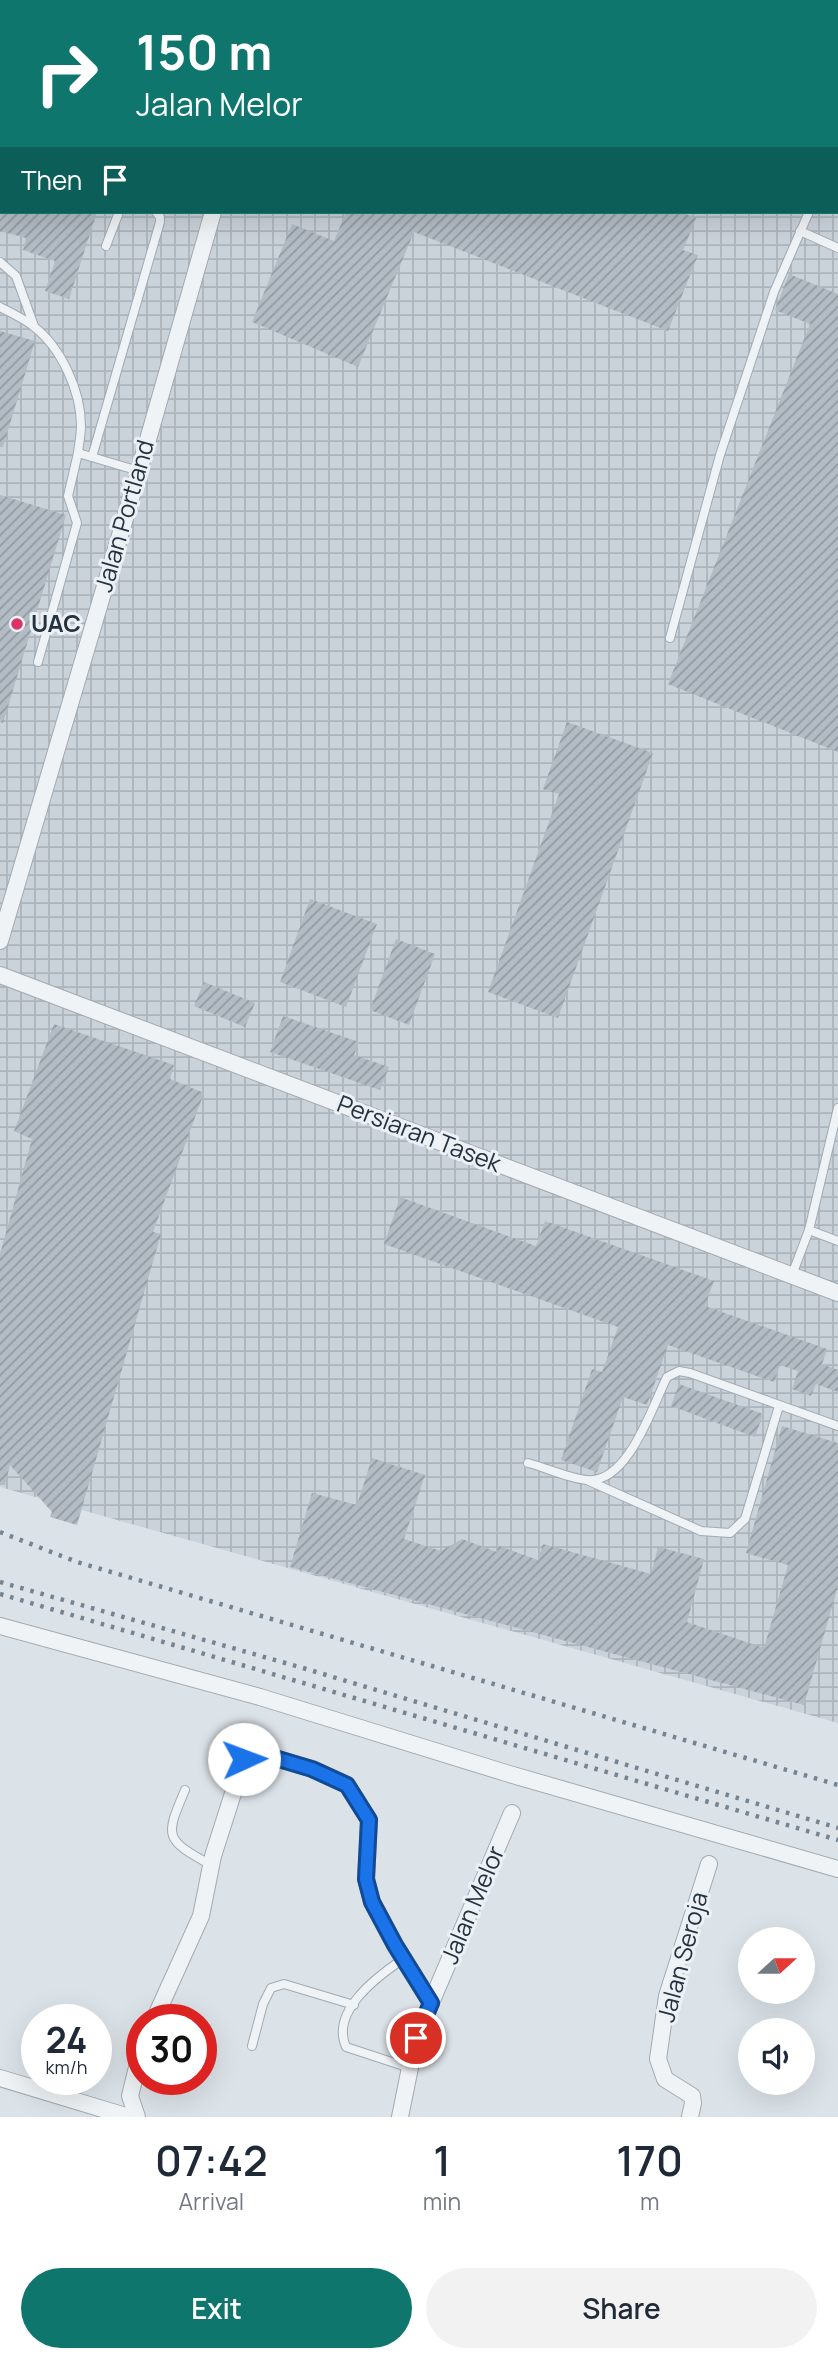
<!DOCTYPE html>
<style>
:root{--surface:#fff;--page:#f2f2f3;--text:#1f2937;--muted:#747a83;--accent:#0f766e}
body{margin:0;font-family:Manrope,sans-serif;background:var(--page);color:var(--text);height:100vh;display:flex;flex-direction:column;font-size:26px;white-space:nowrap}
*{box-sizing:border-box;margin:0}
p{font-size:23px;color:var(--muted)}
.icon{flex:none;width:38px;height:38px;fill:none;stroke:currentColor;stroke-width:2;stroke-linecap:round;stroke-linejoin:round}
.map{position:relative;height:2117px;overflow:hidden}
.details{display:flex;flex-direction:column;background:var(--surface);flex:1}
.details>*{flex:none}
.banner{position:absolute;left:0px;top:0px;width:838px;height:214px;box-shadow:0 7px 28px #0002;background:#0f766e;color:#fff;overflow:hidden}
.needle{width:46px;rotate:69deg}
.tools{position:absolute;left:738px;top:1927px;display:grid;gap:14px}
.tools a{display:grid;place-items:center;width:77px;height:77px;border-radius:50%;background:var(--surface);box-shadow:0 7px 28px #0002;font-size:35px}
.speed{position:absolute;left:21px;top:2004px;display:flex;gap:14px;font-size:35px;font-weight:700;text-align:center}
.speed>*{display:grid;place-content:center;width:91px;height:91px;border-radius:50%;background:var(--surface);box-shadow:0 7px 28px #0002;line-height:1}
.speed small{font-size:18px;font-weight:400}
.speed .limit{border:10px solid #d22;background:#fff;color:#111}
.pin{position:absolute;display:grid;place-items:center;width:60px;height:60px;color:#fff;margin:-30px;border:4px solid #fff;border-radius:50%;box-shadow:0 2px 7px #0007}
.me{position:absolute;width:77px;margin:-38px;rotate:88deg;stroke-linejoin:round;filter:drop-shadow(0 0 5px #0008)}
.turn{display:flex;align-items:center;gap:24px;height:147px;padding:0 21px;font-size:32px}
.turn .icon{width:91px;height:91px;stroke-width:2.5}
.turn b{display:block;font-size:49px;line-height:60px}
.then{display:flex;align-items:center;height:66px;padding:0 21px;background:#0003;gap:14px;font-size:26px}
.eta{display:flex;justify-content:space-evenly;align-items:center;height:119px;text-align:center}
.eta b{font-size:42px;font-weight:600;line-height:49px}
.action{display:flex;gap:14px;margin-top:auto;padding:14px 21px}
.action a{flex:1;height:80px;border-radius:42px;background:var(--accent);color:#fff;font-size:28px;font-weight:600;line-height:80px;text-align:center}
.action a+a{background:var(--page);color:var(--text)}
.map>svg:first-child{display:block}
.industrial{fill:url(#industrial-grid);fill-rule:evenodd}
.building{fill:url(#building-hatch)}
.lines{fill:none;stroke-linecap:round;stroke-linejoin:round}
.lane-casing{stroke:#a1aab2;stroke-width:10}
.street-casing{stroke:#a1aab2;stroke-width:18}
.lane{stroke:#eff3f6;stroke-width:8}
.street{stroke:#eff3f6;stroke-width:16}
.rail{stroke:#748493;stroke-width:4.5;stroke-dasharray:3.5 7;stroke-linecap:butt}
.route-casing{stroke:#114b97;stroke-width:18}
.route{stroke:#1a73e8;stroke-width:12}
.poi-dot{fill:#da3466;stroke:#ecf1f5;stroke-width:2.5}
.labels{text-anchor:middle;stroke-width:6;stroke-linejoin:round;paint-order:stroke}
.street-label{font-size:24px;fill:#253240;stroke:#ecf1f5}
.poi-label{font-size:24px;font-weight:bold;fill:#253240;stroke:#ecf1f5;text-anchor:start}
</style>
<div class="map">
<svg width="838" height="2117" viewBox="0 0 838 2117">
<defs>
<pattern id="industrial-grid" width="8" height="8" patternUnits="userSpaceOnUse" patternTransform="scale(1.75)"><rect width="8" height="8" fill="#cad2da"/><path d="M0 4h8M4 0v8" fill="none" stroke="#adb5bc"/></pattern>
<pattern id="building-hatch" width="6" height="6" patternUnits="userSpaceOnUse" patternTransform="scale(1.75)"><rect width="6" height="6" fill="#b3bcc5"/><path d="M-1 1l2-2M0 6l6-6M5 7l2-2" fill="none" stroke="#9199a1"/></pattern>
</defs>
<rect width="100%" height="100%" fill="#dce3e8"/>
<!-- industrial -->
<path class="industrial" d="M 0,0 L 838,0 L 838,1723 L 0,1487 ZM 2,2 L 836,2 L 836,212 L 2,212 Z"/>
<!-- building -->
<g class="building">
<polygon points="0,212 97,212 69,299 45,291 55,261 23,250 26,238 0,231"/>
<polygon points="346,212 680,212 696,218 683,250 698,255 668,331 414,232 358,367 252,322 292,224 334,241"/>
<polygon points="789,274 838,294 838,752 668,684 810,324 775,310"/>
<polygon points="0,331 35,341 3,447 0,447"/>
<polygon points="0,495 66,515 3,723 0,722"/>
<polygon points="567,722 653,753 558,1018 488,992 559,794 543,789"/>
<polygon points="310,899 377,924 346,1007 280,982"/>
<polygon points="396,939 435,954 409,1025 370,1010"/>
<polygon points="204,982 255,1003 245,1027 194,1006"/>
<polygon points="283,1016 359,1042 354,1055 389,1067 380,1090 270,1052"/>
<polygon points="54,1024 174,1065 170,1079 204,1093 153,1232 161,1234 77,1525 50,1517 52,1512 10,1465 5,1485 0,1485 0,1254 32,1139 14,1131"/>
<polygon points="400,1197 536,1246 545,1221 714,1281 705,1306 827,1349 822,1364 838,1370 838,1392 816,1384 811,1396 792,1389 798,1371 780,1365 774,1382 668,1345 647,1405 623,1397 597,1472 561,1460 592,1369 602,1372 618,1327 384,1244"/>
<polygon points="679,1384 763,1414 755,1437 671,1406"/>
<polygon points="782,1426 838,1443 838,1586 804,1705 290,1567 312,1493 357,1505 372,1458 425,1475 404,1539 441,1551 462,1539 497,1552 499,1546 538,1560 543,1544 651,1574 658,1547 704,1559 687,1622 764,1648 788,1565 746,1553"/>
</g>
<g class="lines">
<defs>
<g id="lane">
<polyline points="819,2 819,0"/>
<polyline points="836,187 838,182"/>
<polyline points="836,208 838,208"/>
<polyline points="800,231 838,248"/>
<polyline points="106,246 119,212"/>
<polyline points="0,262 16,276 34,326"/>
<path d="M 0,307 C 11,313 23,318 33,326 C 61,347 81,391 81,426 C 81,434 79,444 78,453 L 139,471"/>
<polyline points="92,457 160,222 160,217 156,212"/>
<polyline points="670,638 720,455 774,292 809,212"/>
<polyline points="38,662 77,523 68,496 78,453"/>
<polyline points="809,1230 838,1241"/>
<polyline points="792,1275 809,1230 838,1108"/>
<path d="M 528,1463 C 547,1468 568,1478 587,1480 C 628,1484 652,1407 667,1377 L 679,1371 L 690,1373 L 838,1426"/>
<polyline points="589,1481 701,1531 730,1533 745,1519 779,1406"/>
<path d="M 185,1790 C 165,1837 164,1839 211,1865"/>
<path d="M 403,1959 C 378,1976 330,2011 346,2047 L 410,2068"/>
<polyline points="252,2046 263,2004 271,1988 284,1984 354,2005"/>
</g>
<g id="street">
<polyline points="275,2 276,0"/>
<polyline points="0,130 2,131"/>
<polyline points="0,941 139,471 213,212"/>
<polyline points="0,975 838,1293"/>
<polyline points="0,1626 260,1697 506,1773 838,1869"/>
<polyline points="154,2020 201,1916 213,1856 244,1759 250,1753 255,1752 312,1769 347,1785 369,1820 366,1879 372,1902 395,1945 431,2003"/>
<polyline points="0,2078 129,2117"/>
<polyline points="137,2117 130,2096 142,2047"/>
<polyline points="400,2117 416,2038 512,1813"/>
<polyline points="690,2117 693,2103 692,2096 665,2079 658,2059 667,1996 709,1864"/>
</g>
</defs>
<!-- lane casing -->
<use href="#lane" class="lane-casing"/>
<!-- street casing -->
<use href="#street" class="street-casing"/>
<!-- lane -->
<use href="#lane" class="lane"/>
<!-- street -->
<use href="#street" class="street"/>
<!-- rail -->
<g class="rail">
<polyline points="0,1532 77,1562 838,1785"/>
<polyline points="0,1582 303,1668 838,1828"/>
<polyline points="0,1594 838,1840"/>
</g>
</g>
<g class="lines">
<defs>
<polyline id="route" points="244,1759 250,1753 255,1752 312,1769 347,1785 369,1820 366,1879 372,1902 395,1945 431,2003 416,2038"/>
</defs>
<!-- route casing -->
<use href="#route" class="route-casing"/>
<!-- route -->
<use href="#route" class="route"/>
</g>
<!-- markers -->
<circle class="poi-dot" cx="17" cy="624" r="7"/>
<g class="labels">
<!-- street labels -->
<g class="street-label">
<text transform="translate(125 516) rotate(-74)" y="8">Jalan Portland</text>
<text transform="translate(419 1134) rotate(21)" y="8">Persiaran Tasek</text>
<text transform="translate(473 1905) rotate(-67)" y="8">Jalan Melor</text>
<text transform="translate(683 1957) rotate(-75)" y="8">Jalan Seroja</text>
</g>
<!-- poi labels -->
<g class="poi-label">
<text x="31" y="632">UAC</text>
</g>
</g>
</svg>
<div class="tools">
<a><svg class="needle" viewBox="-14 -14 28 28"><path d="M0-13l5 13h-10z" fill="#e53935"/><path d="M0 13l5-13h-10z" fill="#747a83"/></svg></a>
<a><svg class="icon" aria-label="sound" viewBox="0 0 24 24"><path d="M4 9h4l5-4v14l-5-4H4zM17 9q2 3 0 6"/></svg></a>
</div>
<div class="speed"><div>24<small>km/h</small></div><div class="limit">30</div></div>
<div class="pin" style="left:416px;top:2038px;background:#d93025"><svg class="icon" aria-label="arrive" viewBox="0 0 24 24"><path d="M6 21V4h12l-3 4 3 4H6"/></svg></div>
<svg class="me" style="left:244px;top:1759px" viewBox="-20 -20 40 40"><circle r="19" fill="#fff"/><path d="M0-13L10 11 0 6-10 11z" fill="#1a73e8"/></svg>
<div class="banner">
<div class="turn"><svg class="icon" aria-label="right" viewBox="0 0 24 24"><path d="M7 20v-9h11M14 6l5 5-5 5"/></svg><div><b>150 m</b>Jalan Melor</div></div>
<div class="then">Then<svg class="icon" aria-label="arrive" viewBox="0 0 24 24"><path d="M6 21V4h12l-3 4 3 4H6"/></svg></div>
</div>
</div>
<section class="details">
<div class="eta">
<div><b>07:42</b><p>Arrival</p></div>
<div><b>1</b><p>min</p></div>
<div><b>170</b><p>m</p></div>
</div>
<div class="action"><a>Exit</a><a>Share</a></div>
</section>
